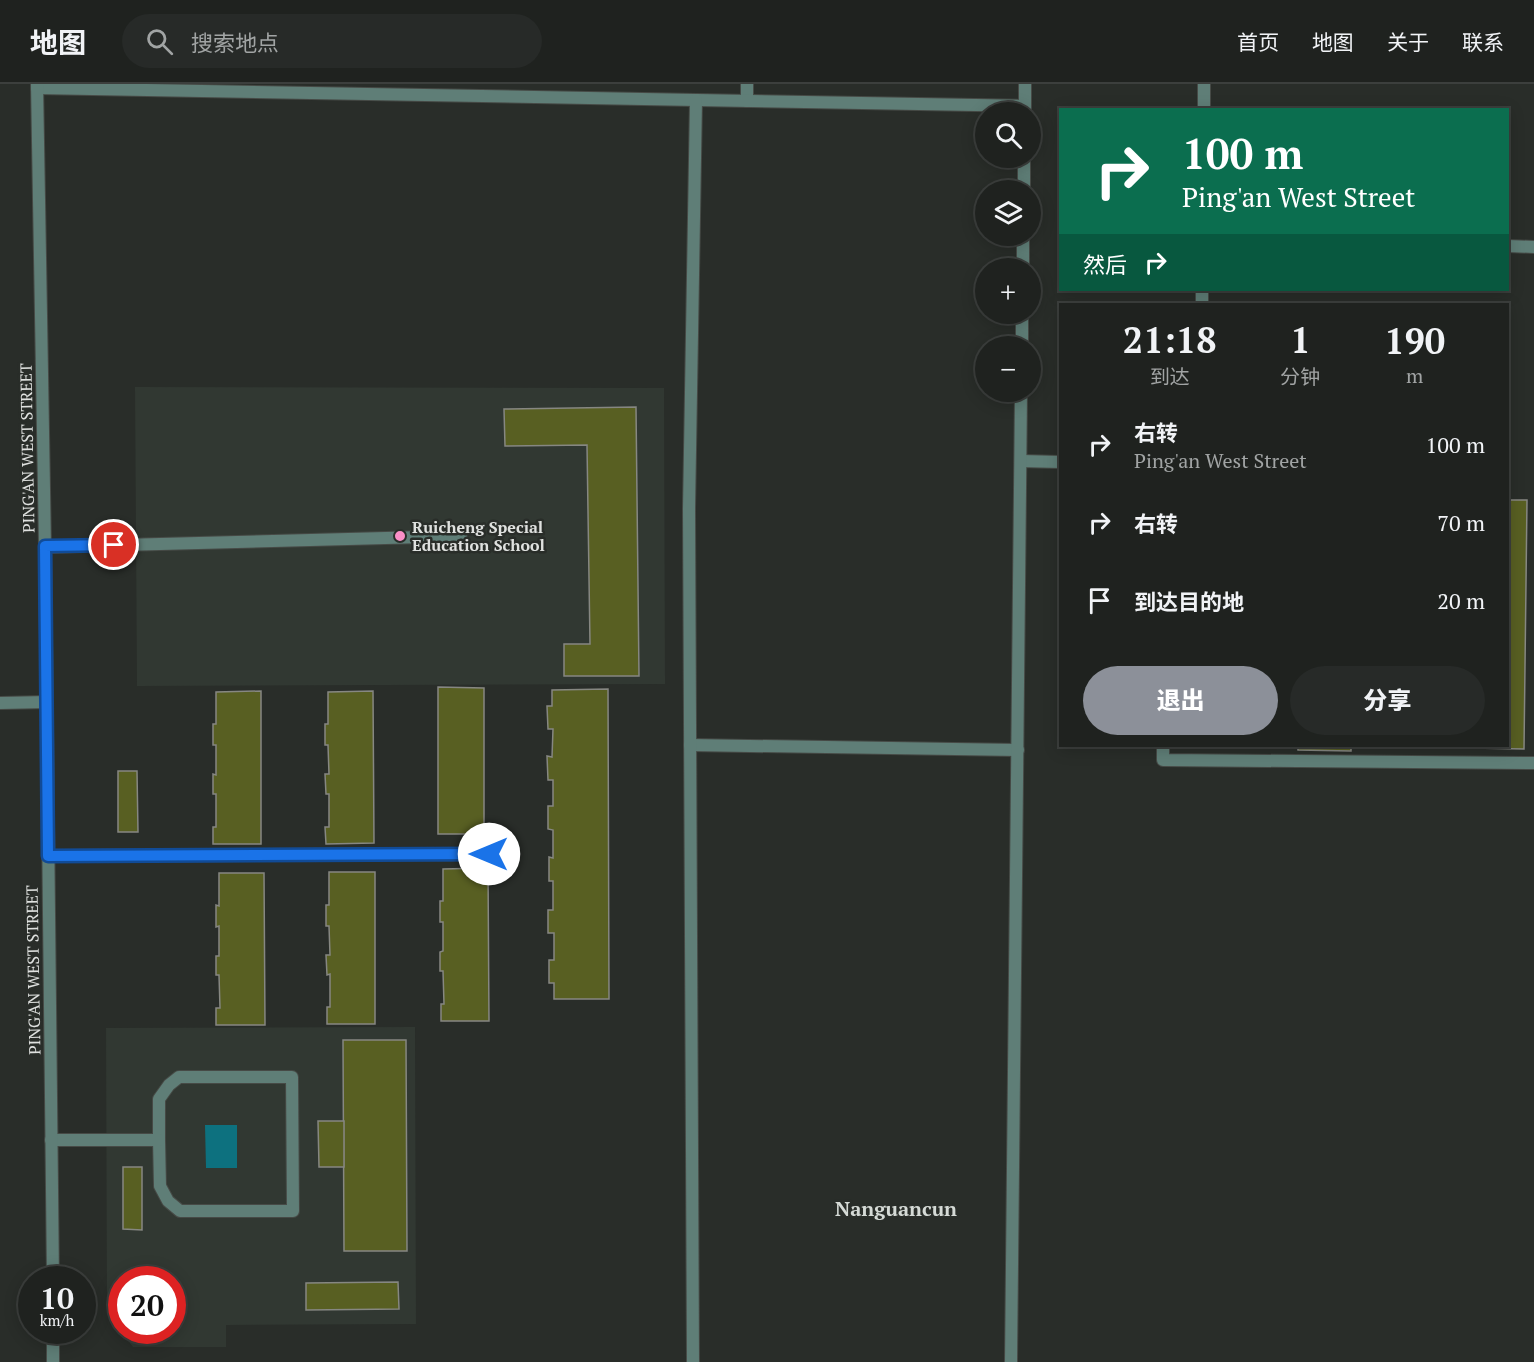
<!DOCTYPE html>
<html lang="zh">
<meta charset="utf-8">
<style>
:root{--surface:#1f221f;--page:#272a28;--text:#f1f3f6;--muted:#a1a4a4;--line:#3c3f3d;--accent:#8c9099}
body{margin:0;font-family:"PT Serif","Noto Sans SC",serif;background:var(--page);color:var(--text);height:100vh;display:flex;flex-direction:column;font-size:22px;white-space:nowrap}
*{box-sizing:border-box;margin:0}
p{font-size:20px;color:var(--muted)}
.icon{flex:none;width:33px;height:33px;fill:none;stroke:currentColor;stroke-width:2;stroke-linecap:round;stroke-linejoin:round}
.map{position:relative;flex:1;overflow:hidden}
.details{position:absolute;left:1059px;top:219px;width:450px;height:444px;display:flex;flex-direction:column;background:var(--surface);border-radius:0px;box-shadow:0 3px 15px #0003,0 0 0 2px var(--line)}
.details>*{flex:none}
.guide{position:absolute;left:1059px;top:24px;width:450px;height:183px;border-radius:0px;box-shadow:0 3px 15px #0003,0 0 0 2px var(--line);background:#0b6e4f;color:#fff;overflow:hidden}
.buttons{position:absolute;left:975px;top:18px;display:grid;gap:12px}
.buttons a{display:grid;place-items:center;width:66px;height:66px;border-radius:50%;background:var(--surface);box-shadow:0 3px 15px #0003,0 0 0 2px var(--line);font-size:30px}
.speed{position:absolute;left:18px;top:1182px;display:flex;gap:12px;font-size:30px;font-weight:700;text-align:center}
.speed>*{display:grid;place-content:center;width:78px;height:78px;border-radius:50%;background:var(--surface);box-shadow:0 3px 15px #0003,0 0 0 2px var(--line);line-height:1}
.speed small{font-size:15px;font-weight:400}
.speed .limit{border:9px solid #d22;background:#fff;color:#111}
.pin{position:absolute;display:grid;place-items:center;width:51px;height:51px;color:#fff;margin:-26px;border:3px solid #fff;border-radius:50%;box-shadow:0 2px 6px #0007}
.me{position:absolute;width:66px;margin:-33px;rotate:270deg;stroke-linejoin:round;filter:drop-shadow(0 0 4px #0008)}
.turn{display:flex;align-items:center;gap:21px;height:126px;padding:0 24px;font-size:27px}
.turn .icon{width:78px;height:78px;stroke-width:2.5}
.turn b{display:block;font-size:42px;line-height:51px}
.then{display:flex;align-items:center;height:57px;padding:0 24px;background:#0003;gap:12px;font-size:22px}
.eta{display:flex;justify-content:space-evenly;align-items:center;height:102px;text-align:center}
.eta b{font-size:36px;font-weight:800;line-height:42px}
.cta{display:flex;gap:12px;margin-top:auto;padding:12px 24px}
.cta a{flex:1;height:69px;border-radius:36px;background:var(--accent);color:#fff;font-size:24px;font-weight:800;line-height:69px;text-align:center}
.cta a+a{background:var(--page);color:var(--text)}
ul{padding:0;list-style:none}
li{display:flex;align-items:center;gap:18px;height:78px;padding:0 24px}
li div{flex:1}
li b{display:block;font-size:22px}
li em{font-style:normal}
header{display:flex;align-items:center;gap:36px;box-sizing:border-box;height:84px;padding:0 30px;background:var(--surface);border-bottom:2px solid var(--line)}
header strong{font-size:28px}
nav{display:flex;gap:33px;margin-inline-start:auto;font-size:21px}
.search{width:420px;height:54px;background:var(--page);display:flex;align-items:center;gap:15px;box-sizing:border-box;padding:0 21px;border-radius:33px;color:var(--muted);font-size:22px}
.map>svg:first-child{display:block}
.built{fill:#313832;fill-rule:evenodd}
.water{fill:#0d717f}
.building{fill:#585f22;stroke:#868782;stroke-width:1.5}
.lines{fill:none;stroke-linecap:round;stroke-linejoin:round}
.service-casing{stroke:#464a46;stroke-width:14}
.minor-casing{stroke:#464a46;stroke-width:14}
.tertiary-casing{stroke:#464a46;stroke-width:14}
.service{stroke:#5f7e77;stroke-width:12}
.minor{stroke:#5f7e77;stroke-width:12}
.tertiary{stroke:#5f7e77;stroke-width:12}
.route-casing{stroke:#114b97;stroke-width:15}
.route{stroke:#1a73e8;stroke-width:10}
.poi-dot{fill:#fa8fc7;stroke:#292d29;stroke-width:2}
.labels{text-anchor:middle;stroke-width:5;stroke-linejoin:round;paint-order:stroke}
.street-label{font-size:16px;fill:#dfe1df;stroke:#292d29}
.poi-label{font-size:16px;font-weight:bold;fill:#dfe1df;stroke:#292d29;text-anchor:start}
.quarter-label{font-size:20px;font-weight:bold;fill:#d5dad6;stroke:#292d29}
</style>
<header>
<strong>地图</strong>
<div class="search"><svg class="icon" aria-label="search" viewBox="0 0 24 24"><circle cx="10" cy="10" r="6"/><path d="M15 15l6 6"/></svg>搜索地点</div>
<nav><a>首页</a><a>地图</a><a>关于</a><a>联系</a></nav>
</header>
<div class="map">
<svg width="1534" height="1278" viewBox="0 0 1534 1278">
<rect width="100%" height="100%" fill="#292d29"/>
<!-- built -->
<g class="built">
<polygon points="135,303 664,304 665,600 137,602"/>
<path d="M 415,943 L 416,1240 L 226,1241 L 226,1263 L 133,1263 L 107,1230 L 106,944 ZM 122,1196 L 172,1196 L 172,1246 L 122,1246 Z"/>
</g>
<!-- water -->
<polygon class="water" points="205,1041 237,1041 237,1084 206,1084"/>
<!-- building -->
<g class="building">
<polygon points="636,323 639,592 564,592 564,560 590,560 587,361 505,362 504,325"/>
<polygon points="1508,416 1527,416 1524,665 1472,664 1472,662 1508,662"/>
<polygon points="438,603 484,604 484,750 438,750"/>
<polygon points="608,605 609,915 554,915 554,899 549,899 549,876 554,876 554,849 548,849 548,826 553,826 553,797 549,797 549,773 553,774 553,746 548,745 548,722 553,722 553,696 548,696 547,672 552,673 553,645 548,645 547,622 552,622 552,606"/>
<polygon points="261,607 261,760 213,760 213,743 216,743 216,710 213,710 213,690 216,691 216,661 213,661 213,640 216,640 216,608"/>
<polygon points="373,607 374,759 326,760 325,743 329,743 329,710 326,710 325,690 329,690 328,661 325,661 325,640 328,640 328,608"/>
<polygon points="1298,662 1351,662 1351,667 1298,666"/>
<rect x="1385" y="662" width="49" height="2"/>
<polygon points="118,687 137,687 138,748 118,748"/>
<polygon points="488,784 489,937 441,937 441,920 444,920 443,887 440,887 440,868 443,867 443,838 440,838 440,817 443,817 443,785"/>
<polygon points="329,788 375,788 375,940 327,940 327,923 330,923 330,890 327,891 326,871 330,871 329,842 326,842 326,821 329,821"/>
<polygon points="219,789 264,789 265,941 216,941 216,924 220,924 219,891 216,891 216,872 219,872 219,842 216,843 216,821 219,822"/>
<polygon points="343,956 406,956 407,1167 344,1167"/>
<polygon points="318,1037 344,1037 344,1083 319,1083"/>
<polygon points="123,1083 142,1083 142,1146 123,1145"/>
<polygon points="398,1198 399,1225 306,1226 306,1199"/>
</g>
<g class="lines">
<defs>
<g id="service">
<polyline points="747,17 747,0"/>
<polyline points="1204,26 1204,0"/>
<polyline points="1508,162 1534,163"/>
<polyline points="1202,220 1202,206"/>
<polyline points="1021,377 1060,378"/>
<polyline points="45,463 461,452"/>
<polyline points="0,619 47,618"/>
<polyline points="1163,662 1163,676 1534,679"/>
<polyline points="48,772 489,770"/>
<polygon points="179,993 292,993 293,1127 180,1127 168,1117 160,1102 159,1056 159,1015 169,1001"/>
<polyline points="51,1056 159,1056"/>
</g>
<g id="minor">
<polyline points="37,4 1025,22"/>
<polyline points="1025,28 1025,0"/>
<polyline points="1024,106 1024,74"/>
<polyline points="1023,184 1023,152"/>
<polyline points="1022,262 1022,230"/>
<polyline points="690,661 1018,666"/>
<polyline points="693,1278 689,425 696,16"/>
<polyline points="1011,1278 1021,308"/>
</g>
<g id="tertiary">
<polyline points="37,0 45,463 53,1196"/>
<polyline points="53,1246 53,1278"/>
</g>
</defs>
<!-- service casing -->
<use href="#service" class="service-casing"/>
<!-- minor casing -->
<use href="#minor" class="minor-casing"/>
<!-- tertiary casing -->
<use href="#tertiary" class="tertiary-casing"/>
<!-- service -->
<use href="#service" class="service"/>
<!-- minor -->
<use href="#minor" class="minor"/>
<!-- tertiary -->
<use href="#tertiary" class="tertiary"/>
</g>
<g class="lines">
<defs>
<polyline id="route" points="114,461 45,462 48,772 489,770"/>
</defs>
<!-- route casing -->
<use href="#route" class="route-casing"/>
<!-- route -->
<use href="#route" class="route"/>
</g>
<!-- markers -->
<circle class="poi-dot" cx="400" cy="452" r="6"/>
<g class="labels">
<!-- street labels -->
<g class="street-label">
<text transform="translate(27 364) rotate(-91)" y="6">PING'AN WEST STREET</text>
<text transform="translate(33 886) rotate(-91)" y="6">PING'AN WEST STREET</text>
</g>
<!-- poi labels -->
<g class="poi-label">
<text x="412" y="449">Ruicheng Special<tspan x="412" dy="18">Education School</tspan></text>
</g>
<!-- quarter labels -->
<g class="quarter-label">
<text x="896" y="1132">Nanguancun</text>
</g>
</g>
</svg>
<div class="buttons">
<a><svg class="icon" aria-label="search" viewBox="0 0 24 24"><circle cx="10" cy="10" r="6"/><path d="M15 15l6 6"/></svg></a>
<a><svg class="icon" aria-label="layers" viewBox="0 0 24 24"><path d="M12 4l9 5-9 5-9-5zM3 14l9 5 9-5"/></svg></a>
<a>+</a>
<a>−</a>
</div>
<div class="speed"><div>10<small>km/h</small></div><div class="limit">20</div></div>
<div class="pin" style="left:114px;top:461px;background:#d93025"><svg class="icon" aria-label="arrive" viewBox="0 0 24 24"><path d="M6 21V4h12l-3 4 3 4H6"/></svg></div>
<svg class="me" style="left:489px;top:770px" viewBox="-20 -20 40 40"><circle r="19" fill="#fff"/><path d="M0-13L10 11 0 6-10 11z" fill="#1a73e8"/></svg>
<div class="guide">
<div class="turn"><svg class="icon" aria-label="right" viewBox="0 0 24 24"><path d="M7 20v-9h11M14 6l5 5-5 5"/></svg><div><b>100 m</b>Ping'an West Street</div></div>
<div class="then">然后<svg class="icon" aria-label="right" viewBox="0 0 24 24"><path d="M7 20v-9h11M14 6l5 5-5 5"/></svg></div>
</div>
<section class="details">
<div class="eta">
<div><b>21:18</b><p>到达</p></div>
<div><b>1</b><p>分钟</p></div>
<div><b>190</b><p>m</p></div>
</div>
<ul>
<li><svg class="icon" aria-label="right" viewBox="0 0 24 24"><path d="M7 20v-9h11M14 6l5 5-5 5"/></svg><div><b>右转</b><p>Ping'an West Street</p></div><em>100 m</em></li>
<li><svg class="icon" aria-label="right" viewBox="0 0 24 24"><path d="M7 20v-9h11M14 6l5 5-5 5"/></svg><div><b>右转</b></div><em>70 m</em></li>
<li><svg class="icon" aria-label="arrive" viewBox="0 0 24 24"><path d="M6 21V4h12l-3 4 3 4H6"/></svg><div><b>到达目的地</b></div><em>20 m</em></li>
</ul>
<div class="cta"><a>退出</a><a>分享</a></div>
</section>
</div>
